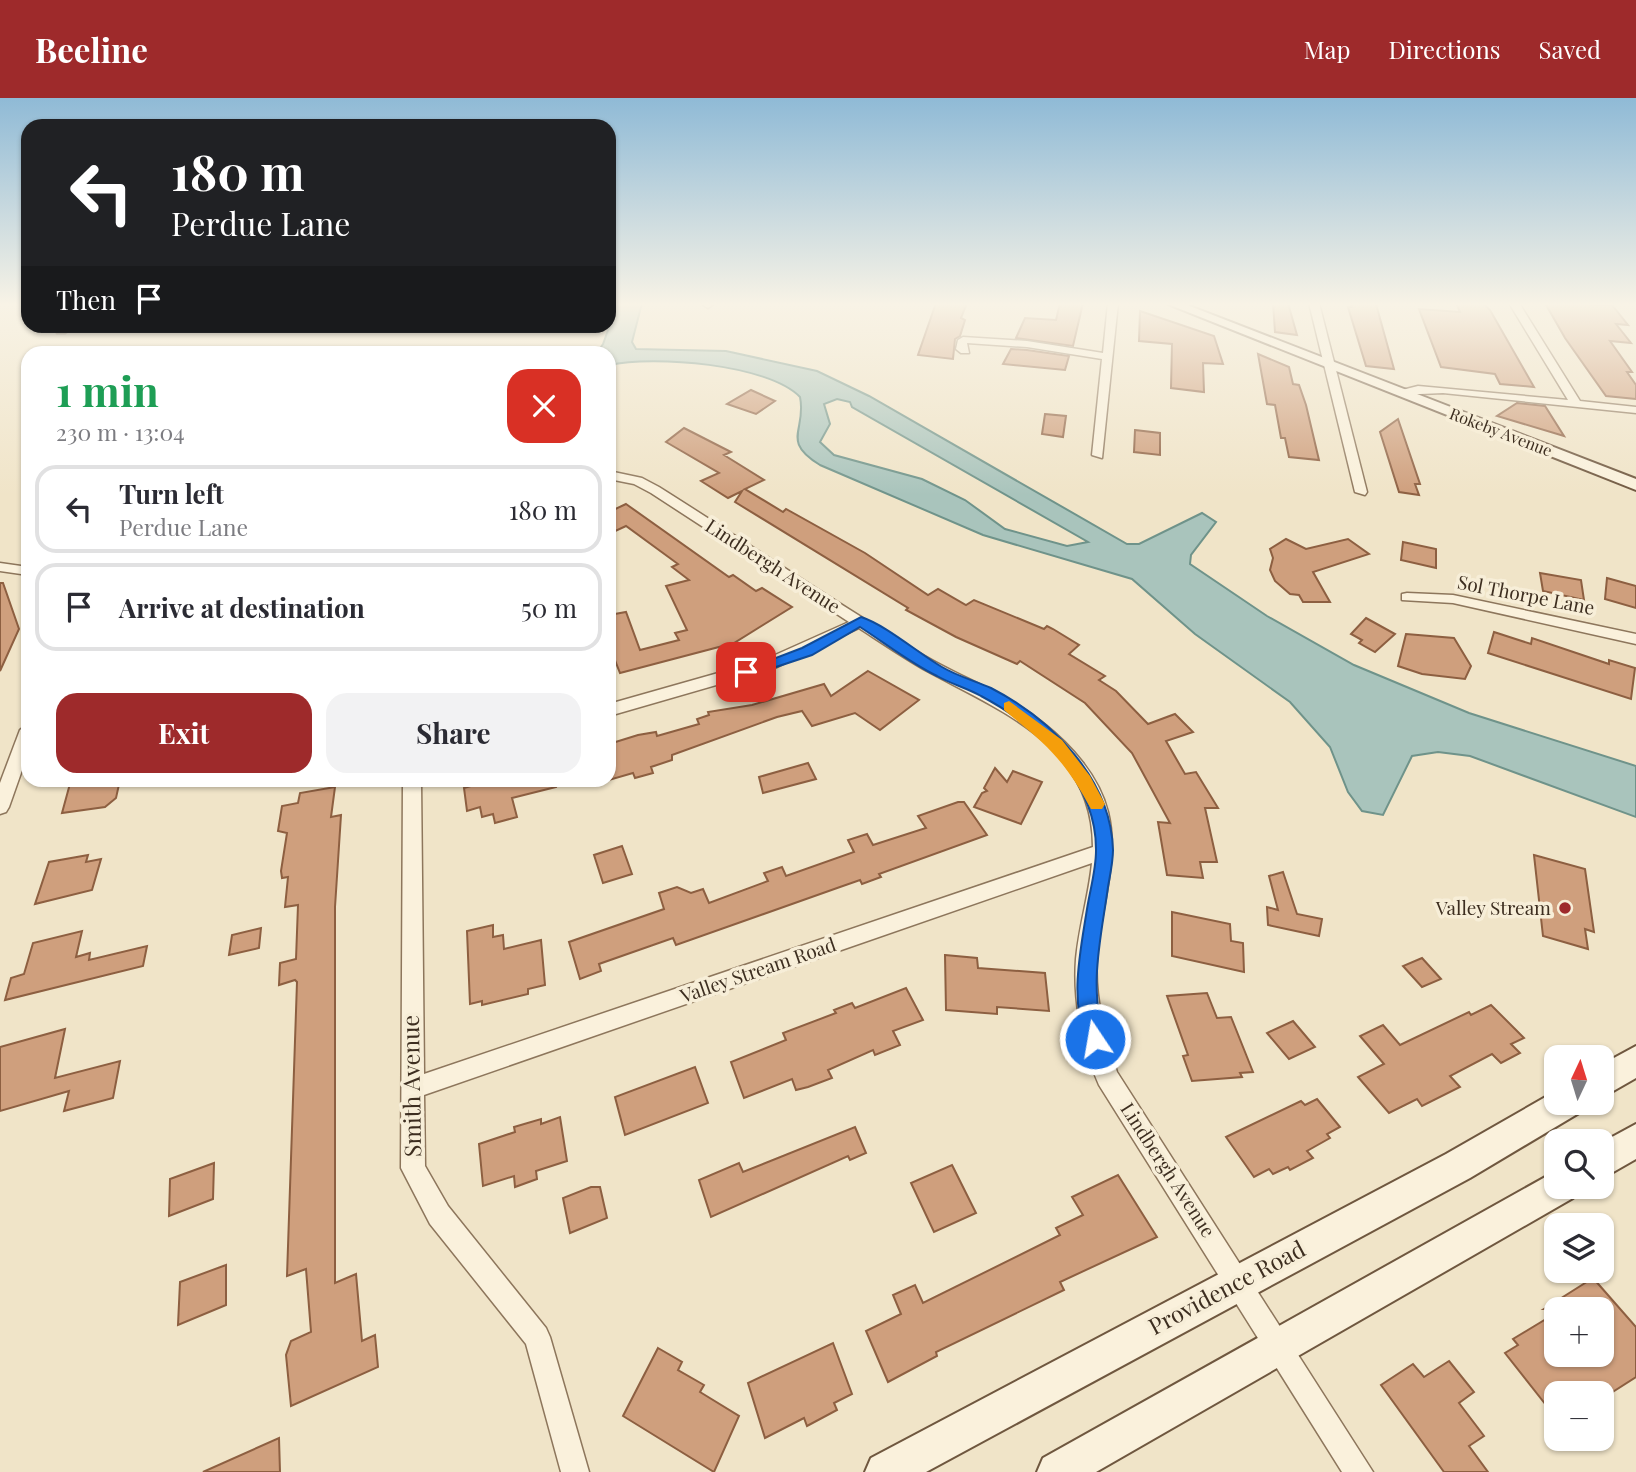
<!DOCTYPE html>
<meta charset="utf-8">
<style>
:root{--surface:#fff;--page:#f2f2f3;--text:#2b2b33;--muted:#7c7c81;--line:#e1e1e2;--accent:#9e2a2b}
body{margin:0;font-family:"Playfair Display",serif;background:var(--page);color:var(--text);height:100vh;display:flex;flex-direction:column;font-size:26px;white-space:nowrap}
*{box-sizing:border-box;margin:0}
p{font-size:23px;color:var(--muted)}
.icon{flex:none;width:38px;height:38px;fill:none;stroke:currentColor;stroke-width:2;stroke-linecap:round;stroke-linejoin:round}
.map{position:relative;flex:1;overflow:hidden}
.drawer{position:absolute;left:21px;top:248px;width:595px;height:441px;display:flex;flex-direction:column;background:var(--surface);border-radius:21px;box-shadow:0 2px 5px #0004}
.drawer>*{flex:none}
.banner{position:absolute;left:21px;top:21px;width:595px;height:214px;border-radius:21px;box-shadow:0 2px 5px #0004;background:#202124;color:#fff;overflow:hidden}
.needle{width:46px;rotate:4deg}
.controls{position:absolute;left:1544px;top:947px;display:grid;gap:14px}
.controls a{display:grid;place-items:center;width:70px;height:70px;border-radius:14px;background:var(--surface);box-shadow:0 2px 5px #0004;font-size:35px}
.pin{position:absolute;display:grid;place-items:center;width:60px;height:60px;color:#fff;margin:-30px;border-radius:14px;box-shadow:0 4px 10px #0006}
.me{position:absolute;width:77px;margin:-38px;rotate:348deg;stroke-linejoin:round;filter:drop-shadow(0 0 5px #0008)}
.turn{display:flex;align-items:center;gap:24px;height:147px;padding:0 35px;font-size:32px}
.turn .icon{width:91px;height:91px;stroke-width:2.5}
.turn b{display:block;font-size:49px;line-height:60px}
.then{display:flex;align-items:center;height:66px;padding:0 35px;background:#0003;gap:14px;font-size:26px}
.round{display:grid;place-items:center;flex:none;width:74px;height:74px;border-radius:21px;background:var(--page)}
.summary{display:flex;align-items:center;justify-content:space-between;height:119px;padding:0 35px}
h1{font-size:42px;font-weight:700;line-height:52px;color:#1e9e55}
.action{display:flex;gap:14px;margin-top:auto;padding:14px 35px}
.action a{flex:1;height:80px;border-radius:21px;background:var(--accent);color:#fff;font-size:28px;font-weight:700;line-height:80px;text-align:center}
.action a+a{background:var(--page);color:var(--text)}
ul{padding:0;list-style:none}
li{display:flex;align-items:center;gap:21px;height:88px;margin:0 14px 10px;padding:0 21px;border:4px solid var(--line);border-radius:21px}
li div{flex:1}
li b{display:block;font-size:26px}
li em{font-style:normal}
header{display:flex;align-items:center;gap:42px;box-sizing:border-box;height:98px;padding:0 35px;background:var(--accent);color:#fff}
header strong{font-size:33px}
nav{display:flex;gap:38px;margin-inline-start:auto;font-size:24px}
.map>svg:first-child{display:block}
.water{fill:#a9c4bc;stroke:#6f938a;stroke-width:2;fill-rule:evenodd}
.building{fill:#cf9f7d;stroke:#8d5f41;stroke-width:2}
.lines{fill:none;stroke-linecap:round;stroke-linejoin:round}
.street-casing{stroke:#8d765c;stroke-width:3}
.secondary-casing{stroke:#6f573f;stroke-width:4}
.street{fill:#faf1dc;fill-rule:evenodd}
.secondary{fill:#faf1dc;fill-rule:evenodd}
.route{fill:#1a73e8;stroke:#114b97;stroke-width:2}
.slow{fill:#f59e0b}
.poi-dot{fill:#9e2a2b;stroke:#f7eed8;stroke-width:2.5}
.labels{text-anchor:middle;stroke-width:7;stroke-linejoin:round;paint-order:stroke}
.far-street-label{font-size:16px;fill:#3d2e20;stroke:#f7eed8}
.street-label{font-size:19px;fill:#3d2e20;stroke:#f7eed8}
.poi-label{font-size:19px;fill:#3d2e20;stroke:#f7eed8;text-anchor:end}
.near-street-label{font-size:23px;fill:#3d2e20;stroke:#f7eed8}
</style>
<header>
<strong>Beeline</strong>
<nav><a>Map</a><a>Directions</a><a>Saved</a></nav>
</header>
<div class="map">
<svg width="1636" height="1374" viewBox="0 0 1636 1374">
<rect width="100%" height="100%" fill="#f0e4c8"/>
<!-- water -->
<path class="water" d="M 618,205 L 642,205 L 632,244 L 636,251 L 726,253 L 817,273 L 869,298 L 1127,446 L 1139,446 L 1202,415 L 1216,424 L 1191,457 L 1190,466 L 1267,518 L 1354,567 L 1469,615 L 1636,668 L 1636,719 L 1470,658 L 1438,654 L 1412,658 L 1383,717 L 1362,713 L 1348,694 L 1330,649 L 1290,604 L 1195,536 L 1132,481 L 983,437 L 820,367 C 780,343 807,332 800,299 C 768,266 653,257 609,267 L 609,256 L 597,255 L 603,246 ZM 837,301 L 850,304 L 852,309 L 1088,444 L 1067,448 L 1005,431 L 965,402 L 922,381 L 834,357 L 820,344 L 830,326 L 824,306 Z"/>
<!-- building -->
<g class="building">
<polygon points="936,205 967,205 961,220 965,222 960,238 955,241 953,261 918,257"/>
<polygon points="1060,205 1083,205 1073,248 1016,240 1025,220 1056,222"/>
<polygon points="1273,205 1288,205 1297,237 1275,234"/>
<polygon points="1350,205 1376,206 1394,271 1366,268 1348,209 1352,209"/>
<polygon points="1456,205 1484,206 1490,212 1534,289 1500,286 1495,276 1441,269 1419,211 1460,214"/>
<polygon points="1545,205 1612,207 1628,227 1616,226 1631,245 1610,243 1632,274 1627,274 1636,287 1636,301 1606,298 1565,240"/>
<polygon points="1140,213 1214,238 1223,266 1203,265 1204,294 1171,290 1172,246 1139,243"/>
<polygon points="1011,251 1027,252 1069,258 1065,272 1003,266"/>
<polygon points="1258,256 1289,269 1293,286 1299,287 1306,307 1319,362 1289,359 1285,340 1281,340 1275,307 1267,306"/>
<polygon points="751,292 775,303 756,316 727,306"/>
<polygon points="1517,305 1545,308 1564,338 1497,318"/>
<polygon points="1045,316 1066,318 1063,339 1042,336"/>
<polygon points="1398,321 1420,386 1415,386 1419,397 1399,394 1380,334"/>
<polygon points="684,330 731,354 724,357 764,382 745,391 783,414 786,411 865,455 928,497 938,491 966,507 974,502 1044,531 1047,528 1053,531 1079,547 1069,556 1105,578 1099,582 1116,593 1148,626 1175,616 1193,634 1166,643 1185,676 1196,674 1218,710 1205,710 1217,764 1200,764 1203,780 1167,777 1158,724 1170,725 1132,655 1085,605 1020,563 1017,566 956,539 906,512 908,510 735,404 742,393 728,400 701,383 719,375 666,344"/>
<polygon points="1135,332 1160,335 1160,357 1134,354"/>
<polygon points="626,406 729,479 733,477 756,493 762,490 792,509 734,545 620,575 609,547 609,517 626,514 640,552 679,542 675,535 687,532 666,488 689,482 672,469 678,466 626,428 609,436 609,414"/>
<polygon points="1286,441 1306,451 1348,441 1369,456 1313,474 1330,504 1303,504 1299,497 1290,496 1275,483 1270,472 1273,460 1270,451"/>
<polygon points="1403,444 1436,451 1436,470 1401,462"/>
<polygon points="1540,475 1581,482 1584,502 1543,493"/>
<polygon points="1607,480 1636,488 1636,510 1605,501"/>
<polygon points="0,485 3,485 19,531 0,573"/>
<polygon points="1366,520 1395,536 1375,554 1359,545 1362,542 1351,536"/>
<polygon points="1494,534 1531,546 1532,540 1609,566 1609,562 1635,570 1631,601 1488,555"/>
<polygon points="1406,536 1454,540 1471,568 1465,581 1422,576 1398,568"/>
<polygon points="868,573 919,602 880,632 855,615 812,628 802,613 777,619 672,657 672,662 651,669 653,675 635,680 633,675 609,682 609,646 638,637 656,634 657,638 699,626 697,621 709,617 708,614 752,607 824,586 831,598"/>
<polygon points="808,665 816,681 763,695 759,679"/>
<polygon points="995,670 1007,684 1013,673 1042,684 1021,726 974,709 982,695 987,693 984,690"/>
<polygon points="71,682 120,682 116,700 105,709 62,715"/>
<polygon points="491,682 555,682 556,689 512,700 517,719 495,725 493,716 482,719 480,709 467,713 464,690"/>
<polygon points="335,689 331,719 341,717 335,809 335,1185 356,1176 362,1243 375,1237 378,1269 291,1308 286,1257 291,1243 311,1234 306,1171 287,1178 297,884 295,882 279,887 280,865 296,861 298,807 285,809 288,779 282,780 281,773 287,735 278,733 282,708 298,705 300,695"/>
<polygon points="958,704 964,704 987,737 879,776 881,779 862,786 860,782 840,789 676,847 673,840 599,866 601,873 580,881 569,844 664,811 659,795 677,789 691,795 703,791 709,805 768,783 764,775 782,769 786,778 854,754 848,742 867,736 873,747 926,730 918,718"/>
<polygon points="622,748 632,776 603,785 594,757"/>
<polygon points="88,757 86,764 101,761 92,792 35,806 49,764"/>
<polygon points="1534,757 1585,771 1594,834 1585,831 1588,851 1543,838"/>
<polygon points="1283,774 1297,816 1322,821 1319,838 1268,827 1267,809 1278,812 1269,778"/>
<polygon points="1172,814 1230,826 1231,843 1243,845 1244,874 1172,858"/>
<polygon points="493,827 493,839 503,837 504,851 541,842 545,887 528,891 528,896 482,907 482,903 470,906 467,833"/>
<polygon points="261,830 259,850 229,857 232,837"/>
<polygon points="82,833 76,859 90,855 89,862 147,848 143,868 5,902 11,880 24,876 33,845"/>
<polygon points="945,857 977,860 978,870 1045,875 1049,913 997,909 997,916 946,912"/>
<polygon points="1422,860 1441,881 1422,889 1403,868"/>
<polygon points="906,890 923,922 893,933 900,947 875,957 873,952 828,972 832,980 808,989 796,992 792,981 744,1000 731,964 786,942 783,935 836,915 834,912 852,905 855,910"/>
<polygon points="1207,895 1217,920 1231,919 1253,974 1240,975 1242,979 1192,983 1183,958 1188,957 1167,898"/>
<polygon points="1491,907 1524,940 1511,946 1520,955 1501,965 1492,956 1450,978 1460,989 1422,1008 1417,1001 1389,1015 1358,979 1384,966 1360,938 1383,927 1400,947 1469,914 1471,917"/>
<polygon points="1293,923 1315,949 1289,961 1267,935"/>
<polygon points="65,931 55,980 120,963 113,1000 64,1013 69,993 0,1013 0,949"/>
<polygon points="695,969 708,1005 625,1037 615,999"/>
<polygon points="1317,1001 1340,1029 1327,1036 1330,1040 1307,1053 1313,1060 1290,1072 1288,1069 1273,1076 1269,1071 1254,1079 1226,1039 1301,1003 1305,1007"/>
<polygon points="560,1019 567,1063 536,1073 537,1081 515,1089 514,1078 483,1088 479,1046 515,1034 514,1029 541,1021 541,1026"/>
<polygon points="855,1029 866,1055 850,1062 848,1058 711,1119 699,1082 739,1065 743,1074"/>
<polygon points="214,1065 213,1101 169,1118 170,1081"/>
<polygon points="952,1067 976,1115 934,1134 911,1085"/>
<polygon points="1118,1077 1157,1139 1060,1184 1064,1192 936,1254 937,1258 888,1284 866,1233 901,1216 893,1197 915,1187 923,1205 1060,1137 1056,1130 1083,1117 1072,1099"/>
<polygon points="591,1089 600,1089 607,1120 570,1135 563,1100"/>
<polygon points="226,1167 226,1207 178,1227 180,1184"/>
<polygon points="1593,1180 1636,1229 1636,1279 1611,1295 1556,1295 1556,1301 1546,1307 1505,1255 1518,1247 1513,1241 1556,1215 1556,1256 1601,1256 1601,1211 1544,1211"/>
<polygon points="833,1245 852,1296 834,1305 837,1312 807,1328 804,1320 765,1340 748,1285"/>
<polygon points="658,1250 682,1264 678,1272 704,1287 700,1294 739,1318 714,1374 623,1318"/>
<polygon points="1449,1263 1474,1294 1459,1305 1484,1338 1469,1348 1488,1374 1444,1374 1381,1287 1413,1266 1424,1279"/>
<polygon points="279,1340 280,1374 203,1374"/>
</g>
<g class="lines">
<defs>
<g id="street">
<polygon points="705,205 715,205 708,210 703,207"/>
<polygon points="1108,205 1118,205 1102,360 1092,357 1102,261 1027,249 967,245 969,255 961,255 956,251 958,242 963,239 1027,243 1103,255"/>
<polygon points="1309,205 1319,205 1367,394 1365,397 1355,394"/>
<polygon points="1509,205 1519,205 1580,303 1636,309 1636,315 1443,295 1398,297 1398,293 1418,288 1568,302"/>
<polygon points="64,228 76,228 65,235 57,235 57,231"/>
<polygon points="269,228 280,228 275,231"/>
<path d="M 609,373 L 642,380 L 659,389 C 748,445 834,504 923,557 C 963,581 1007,595 1043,625 C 1071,647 1099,678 1108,714 C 1120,763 1100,810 1097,860 C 1094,900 1105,936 1117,974 L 1373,1374 L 1342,1374 L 1099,987 C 1082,948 1073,903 1076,861 C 1079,828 1089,797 1092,765 L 424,997 L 425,1068 L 448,1108 L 546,1230 L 550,1239 L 589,1374 L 561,1374 L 526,1246 L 430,1126 L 401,1070 L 403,682 L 421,682 L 424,976 L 1093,749 C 1093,648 1003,614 927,573 C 904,560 882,545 859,530 L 775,570 L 609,618 L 609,606 L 764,562 L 849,524 L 651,395 L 634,386 L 609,381 Z"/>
<polygon points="0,465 28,469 28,477 0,473"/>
<polygon points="1407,495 1453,497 1636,536 1636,546 1453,505 1402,502 1402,496"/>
<polygon points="28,626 28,655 9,709 6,714 0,716 0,685 20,632"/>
</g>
<g id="secondary">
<polygon points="1165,205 1182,205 1636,381 1636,392"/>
<polygon points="1636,948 1636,980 1601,1000 1601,967"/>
<polygon points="1556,993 1556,1004 1584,1004 1579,1015 1470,1080 926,1374 865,1374 871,1360 1446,1056"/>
<polygon points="1636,1026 1636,1061 1601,1081 1601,1045"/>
<polygon points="1556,1073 1556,1088 1578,1088 1573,1100 1096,1374 1037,1374 1043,1360"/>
</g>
</defs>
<!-- street casing -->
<use href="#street" class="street-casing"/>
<!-- secondary casing -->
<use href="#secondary" class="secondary-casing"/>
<!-- street -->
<use href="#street" class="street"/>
<!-- secondary -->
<use href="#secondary" class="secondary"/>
</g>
<!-- sky -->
<linearGradient id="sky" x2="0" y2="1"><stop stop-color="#8fbad6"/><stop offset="0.52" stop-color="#f8f3e6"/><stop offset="1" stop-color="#f8f3e6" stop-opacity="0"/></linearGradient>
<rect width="1636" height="397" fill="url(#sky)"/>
<!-- route -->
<path class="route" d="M 861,519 C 886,527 918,555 942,569 C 957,578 975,583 991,590 C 1051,621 1111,680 1113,752 C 1113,764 1110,777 1108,789 C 1101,840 1088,890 1105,941 L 1102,947 L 1095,950 L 1088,947 C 1069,903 1080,856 1087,811 C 1090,792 1096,772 1096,753 C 1097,684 1038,628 981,598 C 967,590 951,586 937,578 C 910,565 885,545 860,529 L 812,557 L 746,579 L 739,574 L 802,550 Z"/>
<!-- slow -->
<path class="slow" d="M 1009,603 L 1062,642 L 1090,678 L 1105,706 L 1102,711 L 1091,711 C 1064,661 1047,647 1004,612 L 1004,605 Z"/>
<!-- markers -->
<circle class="poi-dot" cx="1565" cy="810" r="7"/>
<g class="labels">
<!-- far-street labels -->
<g class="far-street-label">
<text transform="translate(1501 334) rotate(21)" y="6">Rokeby Avenue</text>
</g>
<!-- street labels -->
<g class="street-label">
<text transform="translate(773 468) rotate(33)" y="7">Lindbergh Avenue</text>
<text transform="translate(1526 497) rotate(11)" y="7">Sol Thorpe Lane</text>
<text transform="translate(758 872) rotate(-19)" y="7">Valley Stream Road</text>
<text transform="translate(1168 1072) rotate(57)" y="7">Lindbergh Avenue</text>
</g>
<!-- poi labels -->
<g class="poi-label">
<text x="1551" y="817">Valley Stream</text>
</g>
<!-- near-street labels -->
<g class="near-street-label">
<text transform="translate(412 988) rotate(-91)" y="8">Smith Avenue</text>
<text transform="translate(1227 1190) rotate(-28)" y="8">Providence Road</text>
</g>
</g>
</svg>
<div class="controls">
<a><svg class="needle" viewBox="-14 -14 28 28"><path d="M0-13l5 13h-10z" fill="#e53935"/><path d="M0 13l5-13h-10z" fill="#7c7c81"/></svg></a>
<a><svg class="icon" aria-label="search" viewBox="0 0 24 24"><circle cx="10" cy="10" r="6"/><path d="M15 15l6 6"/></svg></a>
<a><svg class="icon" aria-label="layers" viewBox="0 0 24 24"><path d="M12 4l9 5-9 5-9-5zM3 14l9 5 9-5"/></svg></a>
<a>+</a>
<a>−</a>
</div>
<div class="pin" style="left:746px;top:574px;background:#d93025"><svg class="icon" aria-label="arrive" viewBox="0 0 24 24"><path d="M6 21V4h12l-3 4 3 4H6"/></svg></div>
<svg class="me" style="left:1095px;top:941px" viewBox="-20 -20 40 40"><circle r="17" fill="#1a73e8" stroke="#fff" stroke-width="3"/><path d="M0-11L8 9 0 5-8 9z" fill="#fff"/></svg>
<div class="banner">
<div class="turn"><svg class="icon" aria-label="left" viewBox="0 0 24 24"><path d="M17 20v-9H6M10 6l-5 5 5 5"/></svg><div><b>180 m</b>Perdue Lane</div></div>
<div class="then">Then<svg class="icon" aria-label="arrive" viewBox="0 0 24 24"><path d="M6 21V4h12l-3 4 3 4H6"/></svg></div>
</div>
<section class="drawer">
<div class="summary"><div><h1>1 min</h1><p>230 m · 13:04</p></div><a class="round" style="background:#d93025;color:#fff"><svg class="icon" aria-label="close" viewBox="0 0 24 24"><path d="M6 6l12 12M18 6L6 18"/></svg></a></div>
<ul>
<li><svg class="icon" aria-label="left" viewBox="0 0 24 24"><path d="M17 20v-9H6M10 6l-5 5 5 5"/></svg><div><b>Turn left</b><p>Perdue Lane</p></div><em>180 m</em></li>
<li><svg class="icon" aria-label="arrive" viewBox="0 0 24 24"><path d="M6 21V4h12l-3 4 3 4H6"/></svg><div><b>Arrive at destination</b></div><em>50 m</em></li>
</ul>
<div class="action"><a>Exit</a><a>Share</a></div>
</section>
</div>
